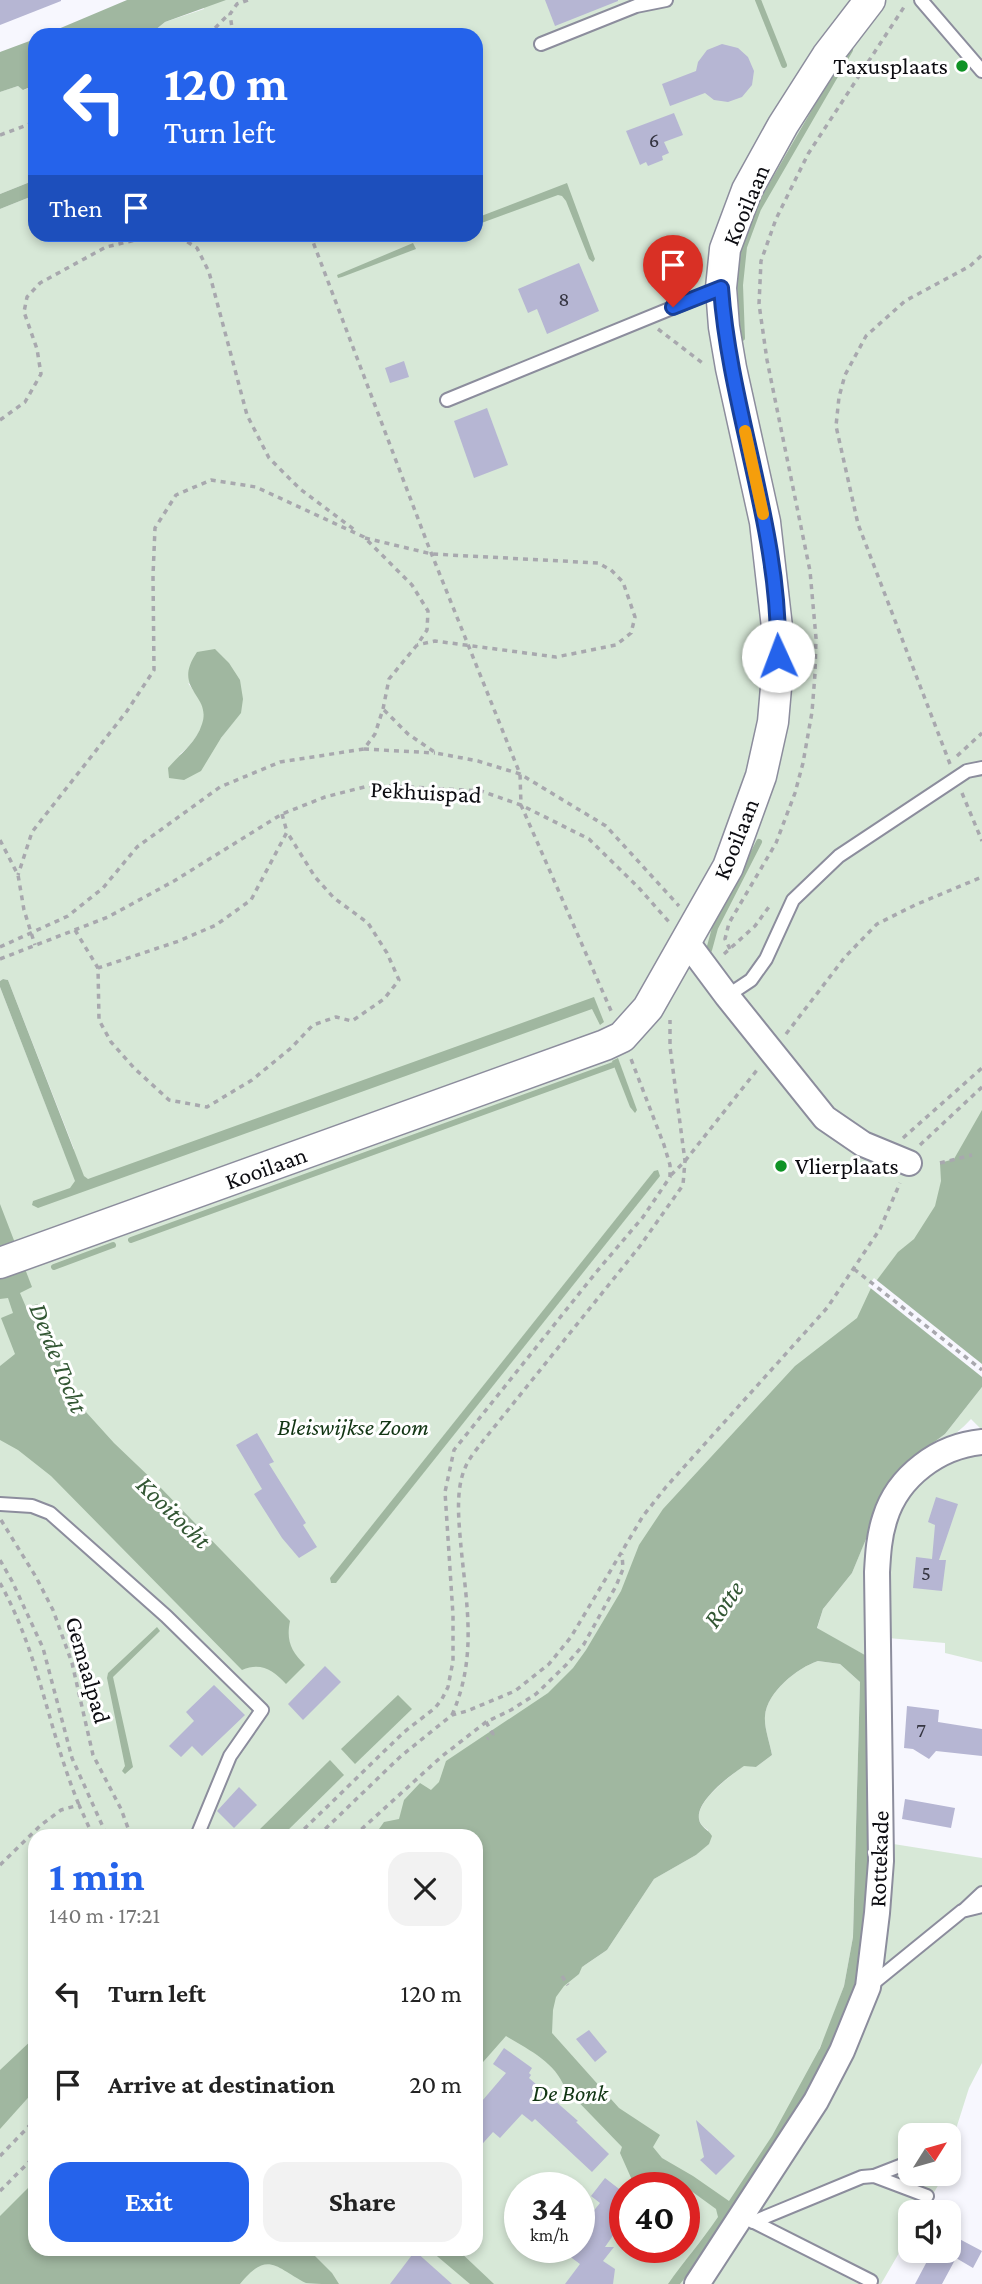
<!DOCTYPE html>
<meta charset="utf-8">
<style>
:root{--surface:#fff;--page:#f2f2f2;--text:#222;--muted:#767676;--accent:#2563eb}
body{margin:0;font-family:"Crimson Pro",serif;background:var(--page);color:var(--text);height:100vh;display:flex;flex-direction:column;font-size:26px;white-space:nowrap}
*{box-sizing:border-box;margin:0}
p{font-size:23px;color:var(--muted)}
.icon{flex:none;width:38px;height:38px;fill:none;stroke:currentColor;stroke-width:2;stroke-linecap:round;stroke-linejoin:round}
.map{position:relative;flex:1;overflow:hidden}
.side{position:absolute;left:28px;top:1829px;width:455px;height:427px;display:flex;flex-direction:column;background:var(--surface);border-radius:21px;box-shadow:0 4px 10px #0003}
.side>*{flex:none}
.top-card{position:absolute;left:28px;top:28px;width:455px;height:214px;border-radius:21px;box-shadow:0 4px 10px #0003;background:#2563eb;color:#fff;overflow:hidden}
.needle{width:46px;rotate:53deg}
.tools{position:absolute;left:898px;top:2123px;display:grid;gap:14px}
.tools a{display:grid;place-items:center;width:63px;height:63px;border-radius:14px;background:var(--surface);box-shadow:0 4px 10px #0003;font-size:35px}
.speed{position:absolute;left:504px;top:2172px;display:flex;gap:14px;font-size:35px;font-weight:700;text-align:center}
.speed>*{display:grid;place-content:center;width:91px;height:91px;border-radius:50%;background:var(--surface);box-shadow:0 4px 10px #0003;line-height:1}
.speed small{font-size:18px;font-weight:400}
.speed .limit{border:10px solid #d22;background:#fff;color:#111}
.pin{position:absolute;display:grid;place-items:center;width:60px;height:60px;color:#fff;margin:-72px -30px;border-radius:50% 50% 50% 0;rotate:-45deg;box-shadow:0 0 7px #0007}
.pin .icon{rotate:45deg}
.me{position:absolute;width:77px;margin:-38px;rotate:358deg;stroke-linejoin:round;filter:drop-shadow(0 0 5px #0008)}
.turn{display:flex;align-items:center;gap:24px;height:147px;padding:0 21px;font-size:32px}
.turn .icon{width:91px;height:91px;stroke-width:2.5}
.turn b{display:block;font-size:49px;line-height:60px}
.then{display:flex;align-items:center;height:66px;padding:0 21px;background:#0003;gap:14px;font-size:26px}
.round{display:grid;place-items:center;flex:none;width:74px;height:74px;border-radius:21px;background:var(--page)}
.head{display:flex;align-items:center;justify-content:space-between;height:119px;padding:0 21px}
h1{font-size:42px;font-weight:700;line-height:52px;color:var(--accent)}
.button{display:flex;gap:14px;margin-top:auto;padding:14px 21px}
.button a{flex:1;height:80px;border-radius:21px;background:var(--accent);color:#fff;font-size:28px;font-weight:700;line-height:80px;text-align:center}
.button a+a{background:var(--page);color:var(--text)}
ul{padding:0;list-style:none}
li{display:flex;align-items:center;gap:21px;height:91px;padding:0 21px}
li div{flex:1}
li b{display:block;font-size:26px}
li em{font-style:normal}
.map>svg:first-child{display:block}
.green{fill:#d7e8d7;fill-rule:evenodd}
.water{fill:#a0b7a0;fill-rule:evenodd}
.pier{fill:#f7f7fe}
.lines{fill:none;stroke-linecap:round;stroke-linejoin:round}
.stream{stroke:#a0b7a0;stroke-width:6}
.building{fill:#b6b6d3}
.service-casing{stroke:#8c8d9d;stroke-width:16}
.minor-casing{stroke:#8c8d9d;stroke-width:28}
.tertiary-casing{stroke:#8c8d9d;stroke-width:33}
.path{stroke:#a8a8ae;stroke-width:3.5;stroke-dasharray:5 5;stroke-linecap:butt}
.service{stroke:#fff;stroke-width:12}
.minor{stroke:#fff;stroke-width:24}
.tertiary{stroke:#fff;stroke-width:30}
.route-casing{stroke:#184099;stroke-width:18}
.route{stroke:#2563eb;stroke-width:12}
.slow{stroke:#f59e0b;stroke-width:12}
.poi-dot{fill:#0f9325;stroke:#fff;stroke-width:2.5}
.labels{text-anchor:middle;stroke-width:6;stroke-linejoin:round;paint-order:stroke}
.number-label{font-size:21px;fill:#363642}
.poi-label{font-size:24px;fill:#0c0c11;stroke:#fff;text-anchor:end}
.street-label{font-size:24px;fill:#0c0c11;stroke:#fff}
.park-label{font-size:24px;font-style:italic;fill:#113513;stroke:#fff}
.water-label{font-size:26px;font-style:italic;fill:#335734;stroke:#fff}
</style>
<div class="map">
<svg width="982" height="2284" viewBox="0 0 982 2284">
<rect width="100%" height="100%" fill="#f7f7fe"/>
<!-- green -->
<g class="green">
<path d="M 201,0 L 982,0 L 982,1188 L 439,1836 L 35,1836 L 35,2249 L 65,2264 L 0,2235 L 0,987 L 64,1152 L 74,1149 L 8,980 L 3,979 L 0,981 L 0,209 L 35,195 L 35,234 L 476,234 L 476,35 L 149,35 L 165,22 L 204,9 ZM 188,683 L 241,712 L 221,738 L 179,755 C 192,745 209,724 203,707 C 200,699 193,690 188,683 Z"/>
<polygon points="35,85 35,180 0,194 0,92 18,86 24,90"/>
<path d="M 982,1387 L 982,1430 L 971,1419 C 954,1439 928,1450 908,1469 C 858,1517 869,1597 872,1659 L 817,1629 L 823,1609 L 852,1573 L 878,1509 L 891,1483 L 918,1454 L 945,1434 Z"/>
<polygon points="982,1450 982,1662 945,1653 945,1643 888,1638 889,1521 922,1473"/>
<path d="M 818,1661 L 840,1664 L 860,1682 L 853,1937 L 844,1986 L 825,2037 L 819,2049 L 826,2070 L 686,2284 L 179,2284 L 209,2249 L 476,2249 L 476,2017 L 585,1965 L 607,1950 L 654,1879 L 696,1855 L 708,1844 L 708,1830 C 678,1813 730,1776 745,1765 L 756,1767 L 772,1755 C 770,1743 764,1728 765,1716 C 767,1692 797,1668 818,1661 ZM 520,2188 L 579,2188 L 579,2247 L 520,2247 ZM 625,2188 L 684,2188 L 684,2247 L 625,2247 Z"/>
<polygon points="887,1843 982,1858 982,2063 969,2088 949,2151 948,2135 910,2135 910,2174 942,2174 939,2184 922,2212 910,2212 910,2234 881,2284 706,2284 846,2058"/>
</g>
<!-- water -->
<g class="water">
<polygon points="127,0 226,0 165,22 149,35 44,35"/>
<polygon points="35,39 35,85 23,90 18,86 0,92 0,52"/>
<polygon points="35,180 35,195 0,209 0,194"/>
<polygon points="567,183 595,259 593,262 589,259 566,201 562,196 558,195 476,225 476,218"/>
<polygon points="413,243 416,249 342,277 338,278 337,275"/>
<path d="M 215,649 L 229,663 L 240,680 L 243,699 L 241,713 L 221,738 L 201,771 L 184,780 L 169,778 L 168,768 C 180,754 196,743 202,724 C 212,694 171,690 197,652 Z"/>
<polygon points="3,979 8,980 84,1176 88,1179 594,997 604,1022 600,1025 592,1009 38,1208 32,1205 33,1201 70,1188 75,1181 0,987 0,981"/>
<polygon points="618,1058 637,1110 635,1113 630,1107 612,1061"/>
<path d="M 982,1110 L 982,1387 L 945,1434 L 918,1454 L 871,1527 L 852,1573 L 823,1609 L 817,1628 L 872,1659 L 870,1869 L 862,1941 L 855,1989 L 832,2046 L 806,2095 L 719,2235 L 680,2284 L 668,2284 C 684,2261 702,2241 718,2217 L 716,2209 L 683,2185 L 671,2181 L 660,2187 L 639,2187 L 632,2180 L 620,2153 L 622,2147 L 565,2088 C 555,2062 529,2050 506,2036 L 476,2070 L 476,1836 L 374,1836 L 384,1822 L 399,1819 L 404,1800 L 420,1783 L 431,1790 L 439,1782 L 446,1761 L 548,1693 L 573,1668 L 586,1650 L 621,1591 L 639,1545 L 663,1509 L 795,1366 L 857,1318 L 871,1288 L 898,1252 L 914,1239 L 935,1206 L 941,1181 L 940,1163 L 954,1159 ZM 818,1661 L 840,1664 L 860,1682 L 853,1937 L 844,1986 L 820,2048 L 772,2136 L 729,2201 L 693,2176 L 662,2158 L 653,2147 L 660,2135 L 619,2108 L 552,2033 L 553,2010 L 556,1997 L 564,1986 L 579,1974 L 582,1967 L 607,1950 L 654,1879 L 696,1855 L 709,1844 L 712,1836 C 708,1829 700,1827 699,1819 C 696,1800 731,1775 744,1766 L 756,1767 L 772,1755 C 770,1743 764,1728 765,1716 C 767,1692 797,1668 818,1661 Z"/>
<polygon points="658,1170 660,1176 336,1583 331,1583 330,1578 654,1171"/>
<path d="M 0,1204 L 32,1287 L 20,1293 L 26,1307 L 38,1304 L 65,1372 L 86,1412 L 114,1443 L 158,1485 L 290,1621 C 286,1641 291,1651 305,1665 L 286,1684 C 273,1670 261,1662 242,1670 L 51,1476 L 18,1450 L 0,1440 L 0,1366 L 15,1354 L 1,1318 L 13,1313 L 8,1298 L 0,1299 Z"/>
<polygon points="157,1627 160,1631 113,1677 133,1767 125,1774 122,1771 125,1766 107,1678 108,1673"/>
<polygon points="398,1695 412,1709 355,1764 341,1749"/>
<polygon points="330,1760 344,1775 282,1836 253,1836"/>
<polygon points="35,2037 35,2090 0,2129 0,2070"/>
<path d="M 35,2181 L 35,2249 L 308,2249 L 332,2273 L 339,2284 C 330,2284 314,2284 306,2283 C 276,2268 268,2249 240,2284 L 0,2284 L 0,2216 Z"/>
<polygon points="432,2249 457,2249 494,2284 470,2284 431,2251"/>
</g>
<!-- pier -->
<polygon class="pier" points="874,1278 982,1364 982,1377 868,1286"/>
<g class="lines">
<!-- stream -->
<g class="stream">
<polyline points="758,0 784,65"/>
<polyline points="742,338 740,285 744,247 758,209 850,50"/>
<polyline points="709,950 715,928 759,842"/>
<polyline points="131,1240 613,1065"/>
<polyline points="54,1267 113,1245"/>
</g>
</g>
<!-- building -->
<g class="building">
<polygon points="0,0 61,0 61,1 0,25"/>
<polygon points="545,0 618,0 618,1 555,26"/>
<polygon points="722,44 738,48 748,57 754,71 752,85 742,97 728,102 714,100 705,93 670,106 662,84 696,71 698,62 707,50"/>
<polygon points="674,113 683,135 664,142 669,153 662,156 663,160 648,166 646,162 640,165 626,131"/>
<polygon points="579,263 599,311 547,334 537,309 528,313 518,289"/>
<polygon points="404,361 409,377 390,383 385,368"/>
<polygon points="487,408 508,465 474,478 454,421"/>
<polygon points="257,1433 274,1462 269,1464 306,1523 303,1525 317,1547 299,1558 282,1538 254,1494 262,1489 236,1445"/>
<polygon points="936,1497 958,1504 939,1560 946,1560 942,1591 913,1588 916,1557 932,1559 935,1525 928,1522"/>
<polygon points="325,1666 341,1682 303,1720 288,1704"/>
<polygon points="214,1685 245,1715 202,1756 192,1746 181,1757 169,1746 194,1721 186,1712"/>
<polygon points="907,1706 939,1710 938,1722 982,1729 982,1756 936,1751 929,1759 913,1749 904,1748"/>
<polygon points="239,1787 257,1805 234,1828 217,1811"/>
<polygon points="905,1799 955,1808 951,1828 902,1819"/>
<polygon points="589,2030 607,2052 595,2062 576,2039"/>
<polygon points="504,2048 532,2068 529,2073 531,2075 529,2078 578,2121 576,2122 609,2154 592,2172 535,2119 532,2122 522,2114 500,2138 493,2132 476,2151 476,2108 506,2073 493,2064"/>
<polygon points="696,2120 735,2156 716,2175 700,2160 704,2157"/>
<polygon points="605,2178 623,2192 614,2204 625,2213 625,2218 605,2247 614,2247 603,2261 615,2269 613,2284 565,2284 580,2264 557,2247 579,2247 579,2229 600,2203 591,2196"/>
<polygon points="948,2233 982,2251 973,2268 956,2258 942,2284 915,2284 933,2250 948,2250"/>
<polygon points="415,2251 452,2284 390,2284"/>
</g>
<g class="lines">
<defs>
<g id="service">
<polyline points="921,0 982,71"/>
<polyline points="541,44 636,6 666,0"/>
<polyline points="447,400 721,288"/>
<polyline points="727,996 751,980 766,959 793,900 839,856 967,771 982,768"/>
<polyline points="0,1504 32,1506 50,1513 166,1616 262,1710 230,1756 197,1836"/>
<polyline points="965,1909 982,1893"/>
<polyline points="871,1985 962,1911 982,1906"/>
<polyline points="874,2176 910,2162"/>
<polyline points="750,2220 871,2281"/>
<polyline points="753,2222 862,2177 874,2176 927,2196"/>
</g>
<g id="minor">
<polyline points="686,941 727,996 825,1118 863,1144 909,1163"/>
<path d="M 697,2284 L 816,2101 L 842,2051 L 868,1987 L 877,1913 L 881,1861 L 877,1572 C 878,1554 879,1536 885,1518 C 898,1476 939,1446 982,1442"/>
</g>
<polyline id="tertiary" points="0,1263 605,1045 622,1037 648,1008 728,867 761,776 773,722 777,676 778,636 765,522 731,368 724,327 721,288 725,249 747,190 783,125 827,56 870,0"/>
</defs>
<!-- service casing -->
<use href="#service" class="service-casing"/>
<!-- minor casing -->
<use href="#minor" class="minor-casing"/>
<!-- tertiary casing -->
<use href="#tertiary" class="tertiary-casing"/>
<!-- path -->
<g class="path">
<polyline points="208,35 229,14"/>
<polyline points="233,35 230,14 237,4 248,0"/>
<polyline points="0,135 35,122"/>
<polyline points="169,234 183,239 197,248 209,272 247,415 269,458 300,489 356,531"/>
<polyline points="310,234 428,545 520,774 521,805 612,1013"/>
<polyline points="658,329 705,365"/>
<polyline points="0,420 25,402 41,374 37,349 24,312 27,297 40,283 106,247 161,234"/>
<polyline points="365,538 432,554 598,563 611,570 623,582 635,617 631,633 616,645 556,657 435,641 417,645"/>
<polyline points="384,710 408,734 436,753 478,761 520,774 606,826 679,906"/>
<polyline points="364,749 435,753"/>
<polyline points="957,756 982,733"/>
<polyline points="950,764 858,524 836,426 839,397 845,375 866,336 905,301 970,266 982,255"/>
<polyline points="962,793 982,841"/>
<polyline points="282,814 287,832 251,900 216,925 179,941 98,968 99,1020 111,1042 134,1068 169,1100 207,1107 252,1080 291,1048 313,1025 336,1017 352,1021 384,999 399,980 387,953 368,923 334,898 315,877 287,832"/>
<polyline points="0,840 18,875 24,910 35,945"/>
<polyline points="75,930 98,968"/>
<polyline points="0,947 68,916 103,888 137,847 220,787 280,762 364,749 375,734 383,709 389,679 417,645 427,630 428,611 412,585 364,537 256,487 211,480 176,495 155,528 153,576 154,670 127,711 32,832 18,875"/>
<polyline points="730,949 725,939 729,923 776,843 795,793 803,763 812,712 815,674 816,638 810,571 767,360 759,304 761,261 776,219 808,154 906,4"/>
<polyline points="724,954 755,926 771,904"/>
<polyline points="0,959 108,917 174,881 282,814 325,797 372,785 481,791 521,805 589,839 638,887 670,923"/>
<polyline points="786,1034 845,957 877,924 915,905 982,877"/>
<polyline points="903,1138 982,1068"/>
<polyline points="920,1145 982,1087"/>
<polyline points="940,1163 972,1155"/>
<polyline points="671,1175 685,1161 757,1070"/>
<polyline points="854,1269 982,1370"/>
<polyline points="1,1520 36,1577 53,1610 72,1663 93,1755 121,1809 131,1836"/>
<polyline points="0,1560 12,1581 43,1648 72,1758 107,1836"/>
<path d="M 0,1583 C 40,1655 48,1730 79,1805"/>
<path d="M 452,1715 C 477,1658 467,1608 461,1547 C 459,1523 455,1491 465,1468 C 469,1458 477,1449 483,1441 L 640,1246 L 683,1185 L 685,1161 L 670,1047 L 670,1020"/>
<polyline points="486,1722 493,1734 487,1739"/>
<polyline points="297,1836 404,1732 435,1708 442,1699 448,1687 453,1661 453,1615 445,1492 454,1450 598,1270 643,1217 670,1177 670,1165 664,1145 631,1059"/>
<polyline points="318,1836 401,1756 452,1715 467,1711 515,1691 549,1664 571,1637 643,1516 666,1487 827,1308 880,1229 900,1183"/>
<polyline points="354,1836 441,1757 486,1722 511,1710 536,1694 566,1665 584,1644 616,1586 623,1569 622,1554"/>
<polyline points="0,1865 41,1825 61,1810 79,1805 93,1836"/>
<polyline points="562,1976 568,1985"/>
<polyline points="0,2156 35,2120"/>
<polyline points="0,2191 35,2156"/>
</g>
<!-- service -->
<use href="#service" class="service"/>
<!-- minor -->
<use href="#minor" class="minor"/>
<!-- tertiary -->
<use href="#tertiary" class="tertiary"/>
</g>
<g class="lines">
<defs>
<path id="route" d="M 673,307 L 721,288 C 730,412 781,531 778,656"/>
</defs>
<!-- route casing -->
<use href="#route" class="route-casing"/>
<!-- route -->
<use href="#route" class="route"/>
<!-- slow -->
<polyline class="slow" points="745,431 763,514"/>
</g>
<!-- markers -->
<g class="poi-dot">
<circle cx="962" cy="66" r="7"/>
<circle cx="781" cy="1166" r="7"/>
</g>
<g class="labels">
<!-- number labels -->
<g class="number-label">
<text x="654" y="147">6</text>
<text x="564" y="306">8</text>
<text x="926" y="1580">5</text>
<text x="921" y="1737">7</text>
</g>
<!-- poi labels -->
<g class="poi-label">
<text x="948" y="74">Taxusplaats</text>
<text x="795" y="1174" text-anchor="start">Vlierplaats</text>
</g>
<!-- street labels -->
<g class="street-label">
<text transform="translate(746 205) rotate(-67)" y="8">Kooilaan</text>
<text transform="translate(426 792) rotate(3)" y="8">Pekhuispad</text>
<text transform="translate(736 839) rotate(-68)" y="8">Kooilaan</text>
<text transform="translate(266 1168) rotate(-20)" y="8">Kooilaan</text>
<text transform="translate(88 1670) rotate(74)" y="8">Gemaalpad</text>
<text transform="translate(879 1859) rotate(-88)" y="8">Rottekade</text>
</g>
<!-- park labels -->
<g class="park-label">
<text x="353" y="1435">Bleiswijkse Zoom</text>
<text x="570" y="2101">De Bonk</text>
</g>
<!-- water labels -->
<g class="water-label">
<text transform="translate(59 1358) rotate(68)" y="9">Derde Tocht</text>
<text transform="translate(174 1512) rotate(44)" y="9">Kooitocht</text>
<text transform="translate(723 1604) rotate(-55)" y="9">Rotte</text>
</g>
</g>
</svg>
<div class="tools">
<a><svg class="needle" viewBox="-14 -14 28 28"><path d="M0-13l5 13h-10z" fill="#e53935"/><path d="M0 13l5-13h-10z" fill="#767676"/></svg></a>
<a><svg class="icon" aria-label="sound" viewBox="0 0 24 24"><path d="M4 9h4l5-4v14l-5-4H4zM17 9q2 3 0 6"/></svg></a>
</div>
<div class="speed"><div>34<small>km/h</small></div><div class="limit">40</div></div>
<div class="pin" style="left:673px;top:307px;background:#d93025"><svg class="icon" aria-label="arrive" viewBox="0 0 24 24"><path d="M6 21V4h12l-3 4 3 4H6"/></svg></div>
<svg class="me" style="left:778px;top:656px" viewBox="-20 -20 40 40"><circle r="19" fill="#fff"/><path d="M0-13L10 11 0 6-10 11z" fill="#2563eb"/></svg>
<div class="top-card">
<div class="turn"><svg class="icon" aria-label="left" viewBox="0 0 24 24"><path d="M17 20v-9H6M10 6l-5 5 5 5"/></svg><div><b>120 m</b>Turn left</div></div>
<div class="then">Then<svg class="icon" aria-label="arrive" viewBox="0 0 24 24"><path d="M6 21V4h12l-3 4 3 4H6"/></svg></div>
</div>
<section class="side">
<div class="head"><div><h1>1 min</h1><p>140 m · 17:21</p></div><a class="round"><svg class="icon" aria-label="close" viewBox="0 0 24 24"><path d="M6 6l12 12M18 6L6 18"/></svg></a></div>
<ul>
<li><svg class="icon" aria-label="left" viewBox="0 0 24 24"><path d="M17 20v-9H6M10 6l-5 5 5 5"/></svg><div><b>Turn left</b></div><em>120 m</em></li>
<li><svg class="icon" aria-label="arrive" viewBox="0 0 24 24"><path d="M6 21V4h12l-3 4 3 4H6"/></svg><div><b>Arrive at destination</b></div><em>20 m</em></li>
</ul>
<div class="button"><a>Exit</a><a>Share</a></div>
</section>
</div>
